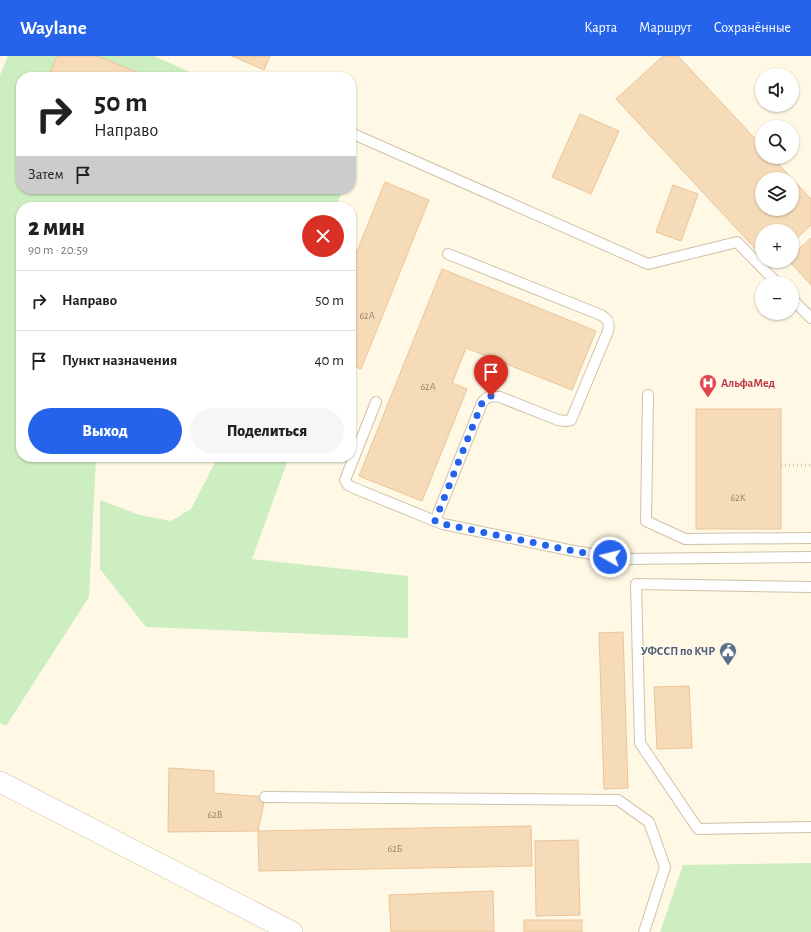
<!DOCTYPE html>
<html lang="ru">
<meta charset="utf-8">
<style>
:root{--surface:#fff;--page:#f6f6f6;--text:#202124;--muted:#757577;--line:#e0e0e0;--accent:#2563eb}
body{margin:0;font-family:"Alegreya Sans",sans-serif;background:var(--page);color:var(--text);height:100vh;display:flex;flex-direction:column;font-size:15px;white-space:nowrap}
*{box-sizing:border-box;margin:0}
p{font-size:13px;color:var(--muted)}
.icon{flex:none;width:22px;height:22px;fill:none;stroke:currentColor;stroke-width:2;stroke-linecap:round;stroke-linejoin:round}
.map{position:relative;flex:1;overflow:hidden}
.panel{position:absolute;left:16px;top:146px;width:340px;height:260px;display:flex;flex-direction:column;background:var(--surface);border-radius:16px;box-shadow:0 1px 3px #0004}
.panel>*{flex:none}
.banner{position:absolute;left:16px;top:16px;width:340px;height:122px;border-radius:16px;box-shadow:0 1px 3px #0004;background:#fff;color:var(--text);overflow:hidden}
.controls{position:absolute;left:755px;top:12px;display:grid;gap:8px}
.controls a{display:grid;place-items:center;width:44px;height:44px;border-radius:50%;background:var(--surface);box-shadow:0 1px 3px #0004;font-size:20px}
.pin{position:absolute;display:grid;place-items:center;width:34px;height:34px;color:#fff;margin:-41px -17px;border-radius:50% 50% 50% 0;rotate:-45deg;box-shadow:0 0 4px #0007}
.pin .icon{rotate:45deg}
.me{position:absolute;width:44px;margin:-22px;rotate:278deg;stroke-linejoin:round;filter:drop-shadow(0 0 3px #0008)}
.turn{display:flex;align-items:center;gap:14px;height:84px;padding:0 12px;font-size:18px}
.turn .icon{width:52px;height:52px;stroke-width:2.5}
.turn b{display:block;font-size:28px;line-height:34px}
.then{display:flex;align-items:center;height:38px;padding:0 12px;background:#0003;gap:8px;font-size:15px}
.round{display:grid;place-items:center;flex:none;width:42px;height:42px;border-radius:21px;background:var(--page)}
.head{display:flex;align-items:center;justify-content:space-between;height:68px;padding:0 12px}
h1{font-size:24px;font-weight:800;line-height:30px}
.primary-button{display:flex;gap:8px;margin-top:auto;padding:8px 12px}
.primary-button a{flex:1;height:46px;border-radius:24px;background:var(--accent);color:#fff;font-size:16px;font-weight:800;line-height:46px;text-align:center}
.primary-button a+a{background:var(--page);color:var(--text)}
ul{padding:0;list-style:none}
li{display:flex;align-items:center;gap:12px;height:60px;padding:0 12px;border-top:1px solid var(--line)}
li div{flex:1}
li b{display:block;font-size:15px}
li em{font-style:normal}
header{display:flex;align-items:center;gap:24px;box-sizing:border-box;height:56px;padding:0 20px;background:var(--accent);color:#fff}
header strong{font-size:19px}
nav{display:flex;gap:22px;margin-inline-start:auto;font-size:14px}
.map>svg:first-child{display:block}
.green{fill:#cdeec1}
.building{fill:#f6dbb9;stroke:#ebc498;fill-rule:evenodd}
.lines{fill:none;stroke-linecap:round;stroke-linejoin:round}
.lane-casing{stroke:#d1c1a9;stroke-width:12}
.street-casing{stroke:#d1c1a9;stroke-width:22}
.path{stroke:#dcbe9c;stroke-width:2.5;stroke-dasharray:1 3;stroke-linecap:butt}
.lane{stroke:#fff;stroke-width:10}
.street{stroke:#fff;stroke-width:21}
.route{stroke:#2563eb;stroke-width:7;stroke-dasharray:0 12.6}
.labels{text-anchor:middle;stroke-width:3;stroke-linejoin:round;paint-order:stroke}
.number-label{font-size:10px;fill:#997f64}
.health-label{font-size:12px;font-weight:bold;fill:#be3a42;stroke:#fffaed;text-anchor:start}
.service-label{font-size:12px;font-weight:bold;fill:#4e5e75;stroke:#fffaed;text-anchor:end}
</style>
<header>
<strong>Waylane</strong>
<nav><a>Карта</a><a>Маршрут</a><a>Сохранённые</a></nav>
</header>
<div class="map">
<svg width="811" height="876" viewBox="0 0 811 876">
<rect width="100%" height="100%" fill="#fef8e4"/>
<!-- green -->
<g class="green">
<polygon points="8,0 154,0 201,21 21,21 21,133 343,133 336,151 21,151 21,401 96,401 89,541 6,670 0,667 0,19"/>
<polygon points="218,401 289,401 252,503 408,520 408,582 146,571 100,513 100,444 140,459 171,465 191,453"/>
<polygon points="811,807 811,876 660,876 683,809"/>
</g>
<!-- building -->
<g class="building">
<polygon points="57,0 97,0 149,21 48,21"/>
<polygon points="232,0 270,0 264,14"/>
<path d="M 663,0 L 678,0 L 762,90 L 762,101 L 772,101 L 811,143 L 811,169 L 792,187 L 792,175 L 762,175 L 762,200 L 616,43 ZM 762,123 L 792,123 L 792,153 L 762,153 Z"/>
<polygon points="580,58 619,75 591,138 552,121"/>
<polygon points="385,126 429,144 361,313 351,309 351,210"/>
<polygon points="673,129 698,138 681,185 656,176"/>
<polygon points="811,182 811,229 789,205 792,205 792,199"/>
<polygon points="442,213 596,275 572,334 466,292 452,327 467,333 422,445 359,420"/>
<rect x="696" y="353" width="85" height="120"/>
<polygon points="623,576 628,732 604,733 599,577"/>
<polygon points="689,630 692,692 657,693 654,631"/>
<polygon points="169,712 214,715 214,737 265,741 258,775 168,776"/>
<polygon points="531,770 532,810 259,815 258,775"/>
<polygon points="578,784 580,859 536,860 535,785"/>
<polygon points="493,835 494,876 391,876 389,839"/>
<rect x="524" y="864" width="58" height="12"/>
</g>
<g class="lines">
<defs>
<g id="lane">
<polyline points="351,77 648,208 737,186 777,227"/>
<path d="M 448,198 L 601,259 C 608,263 610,267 608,275 L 571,364 L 566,365 L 558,364 L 500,341 C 492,340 487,339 482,347 L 435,465 L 443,468 L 574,495 L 622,503 L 811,501"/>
<polyline points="792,243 811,262"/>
<polyline points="648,339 646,465 685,483 811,482"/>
<polyline points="376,346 345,424 348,429 354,432 435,465"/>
<polyline points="811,531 636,528 640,687 698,773 811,771"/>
<polyline points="265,741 618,744 649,766 665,811 644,876"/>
</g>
<polyline id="street" points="0,726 292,876"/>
</defs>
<!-- lane casing -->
<use href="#lane" class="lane-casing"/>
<!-- street casing -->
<use href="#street" class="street-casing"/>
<!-- path -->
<polyline class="path" points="781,409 811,409"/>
<!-- lane -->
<use href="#lane" class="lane"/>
<!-- street -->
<use href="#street" class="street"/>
</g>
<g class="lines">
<!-- route -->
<polyline class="route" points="491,340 486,342 482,347 435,465 443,468 574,495 610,501"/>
</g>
<!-- icons -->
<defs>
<symbol id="hospital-pin" viewBox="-11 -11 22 30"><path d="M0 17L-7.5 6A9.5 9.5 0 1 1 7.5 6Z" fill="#e0444e" stroke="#fffaed"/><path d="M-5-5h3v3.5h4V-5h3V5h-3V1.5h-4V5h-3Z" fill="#fff"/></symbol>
<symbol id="civic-pin" viewBox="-11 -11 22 30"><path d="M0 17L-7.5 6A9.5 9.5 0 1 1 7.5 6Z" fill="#5c6f8a" stroke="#fffaed"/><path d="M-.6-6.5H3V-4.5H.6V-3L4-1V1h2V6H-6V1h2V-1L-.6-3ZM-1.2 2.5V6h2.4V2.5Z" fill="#fff"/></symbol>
</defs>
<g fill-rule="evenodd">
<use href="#hospital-pin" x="698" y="317" width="20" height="27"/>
<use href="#civic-pin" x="718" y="585" width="20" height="27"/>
</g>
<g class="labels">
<!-- number labels -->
<g class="number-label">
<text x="367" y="263">62А</text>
<text x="428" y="334">62А</text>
<text x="738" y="445">62К</text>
<text x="215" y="762">62В</text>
<text x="395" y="796">62Б</text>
</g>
<!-- health labels -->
<g class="health-label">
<text x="721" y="331">АльфаМед</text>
</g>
<!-- service labels -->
<g class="service-label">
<text x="715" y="599">УФССП по КЧР</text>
</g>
</g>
</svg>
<div class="controls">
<a><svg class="icon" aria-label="sound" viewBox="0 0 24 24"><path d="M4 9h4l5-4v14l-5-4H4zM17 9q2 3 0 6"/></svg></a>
<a><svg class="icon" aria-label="search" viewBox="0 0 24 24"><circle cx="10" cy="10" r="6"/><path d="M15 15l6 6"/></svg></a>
<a><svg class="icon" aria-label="layers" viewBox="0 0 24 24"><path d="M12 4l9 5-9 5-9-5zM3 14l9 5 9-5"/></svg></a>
<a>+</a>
<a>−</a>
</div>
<div class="pin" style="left:491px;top:340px;background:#d93025"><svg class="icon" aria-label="arrive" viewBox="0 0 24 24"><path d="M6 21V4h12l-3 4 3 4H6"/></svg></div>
<svg class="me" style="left:610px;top:501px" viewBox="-20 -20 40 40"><circle r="17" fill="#2563eb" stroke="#fff" stroke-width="3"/><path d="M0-11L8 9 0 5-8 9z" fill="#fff"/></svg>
<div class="banner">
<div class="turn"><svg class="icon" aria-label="right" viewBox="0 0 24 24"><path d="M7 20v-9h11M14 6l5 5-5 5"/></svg><div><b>50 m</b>Направо</div></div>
<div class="then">Затем<svg class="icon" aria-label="arrive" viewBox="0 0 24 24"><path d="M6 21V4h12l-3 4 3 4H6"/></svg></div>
</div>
<section class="panel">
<div class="head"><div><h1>2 мин</h1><p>90 m · 20:59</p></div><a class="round" style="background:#d93025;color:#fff"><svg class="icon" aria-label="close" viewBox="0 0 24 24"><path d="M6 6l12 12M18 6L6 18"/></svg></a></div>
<ul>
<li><svg class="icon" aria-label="right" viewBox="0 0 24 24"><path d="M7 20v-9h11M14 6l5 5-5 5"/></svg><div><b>Направо</b></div><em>50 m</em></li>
<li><svg class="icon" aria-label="arrive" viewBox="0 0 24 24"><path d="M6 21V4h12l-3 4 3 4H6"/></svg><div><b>Пункт назначения</b></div><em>40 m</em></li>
</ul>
<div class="primary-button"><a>Выход</a><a>Поделиться</a></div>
</section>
</div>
